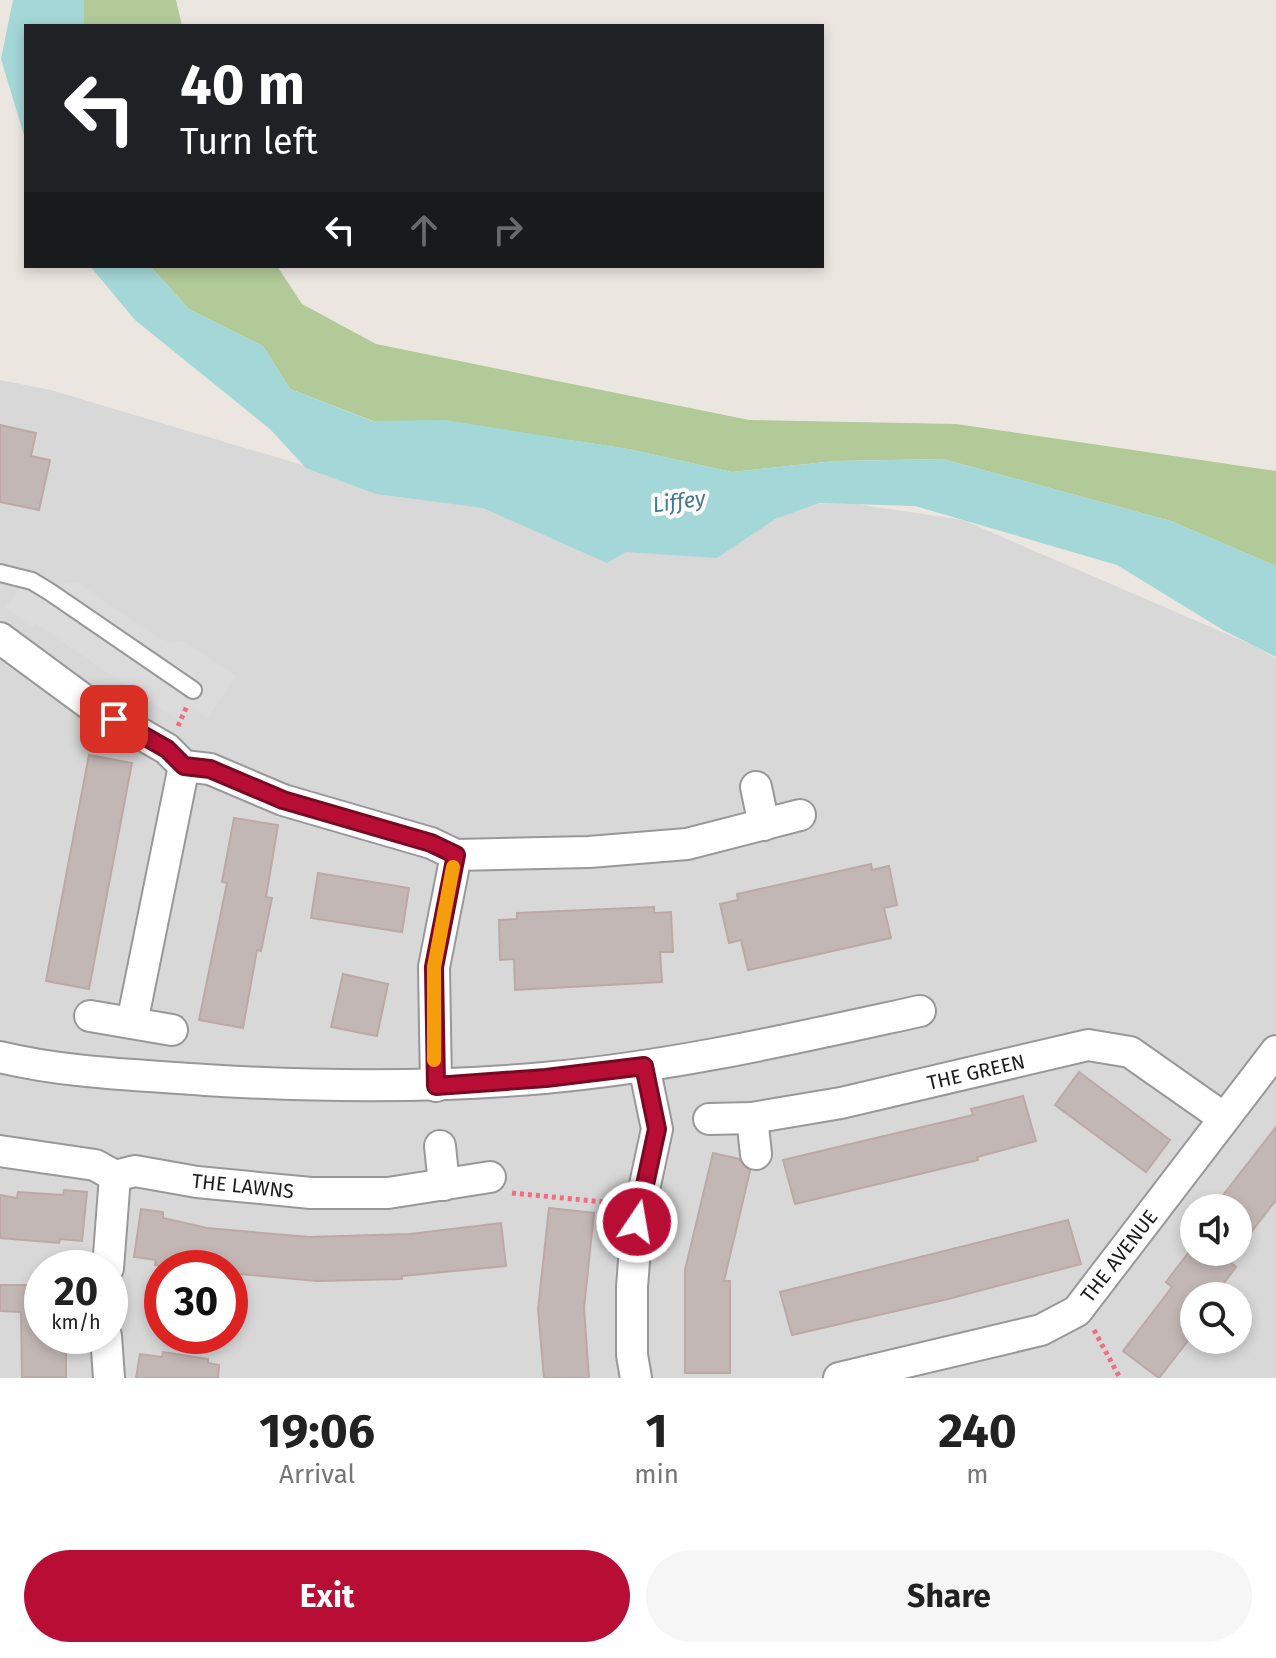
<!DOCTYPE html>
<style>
:root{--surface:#fff;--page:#f6f6f6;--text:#222;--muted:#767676;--accent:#b80e36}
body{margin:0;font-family:"Fira Sans",sans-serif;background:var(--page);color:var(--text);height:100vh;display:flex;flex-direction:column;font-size:30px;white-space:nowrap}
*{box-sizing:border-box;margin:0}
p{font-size:26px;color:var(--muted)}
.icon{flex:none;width:44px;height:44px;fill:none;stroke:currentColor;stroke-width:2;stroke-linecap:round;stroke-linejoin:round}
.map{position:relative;height:1378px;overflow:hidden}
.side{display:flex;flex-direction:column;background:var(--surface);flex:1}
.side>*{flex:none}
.hud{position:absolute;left:24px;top:24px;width:800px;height:244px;border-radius:0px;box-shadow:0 4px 12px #0003;background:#202124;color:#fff;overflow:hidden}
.controls{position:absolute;left:1180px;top:1194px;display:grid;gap:16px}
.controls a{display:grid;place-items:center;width:72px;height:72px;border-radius:50%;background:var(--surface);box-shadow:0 4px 12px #0003;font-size:40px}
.speed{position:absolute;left:24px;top:1250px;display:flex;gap:16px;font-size:40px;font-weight:700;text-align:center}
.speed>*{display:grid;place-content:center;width:104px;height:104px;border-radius:50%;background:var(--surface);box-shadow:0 4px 12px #0003;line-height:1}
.speed small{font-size:20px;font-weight:400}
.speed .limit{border:12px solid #d22;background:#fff;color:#111}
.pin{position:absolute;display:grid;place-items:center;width:68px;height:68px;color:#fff;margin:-34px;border-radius:16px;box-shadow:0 4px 12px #0006}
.me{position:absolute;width:88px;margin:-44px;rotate:12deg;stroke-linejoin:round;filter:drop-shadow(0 0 6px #0008)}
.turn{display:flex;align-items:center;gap:28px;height:168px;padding:0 24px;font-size:36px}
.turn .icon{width:104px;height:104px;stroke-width:2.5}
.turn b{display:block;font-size:56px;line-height:68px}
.lanes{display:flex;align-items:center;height:76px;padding:0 24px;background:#0003;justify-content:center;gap:40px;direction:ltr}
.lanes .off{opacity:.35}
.eta{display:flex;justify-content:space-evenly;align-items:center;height:136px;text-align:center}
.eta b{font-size:48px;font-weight:700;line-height:56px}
.primary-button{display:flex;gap:16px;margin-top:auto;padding:16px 24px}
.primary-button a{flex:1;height:92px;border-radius:48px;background:var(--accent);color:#fff;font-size:32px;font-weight:700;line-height:92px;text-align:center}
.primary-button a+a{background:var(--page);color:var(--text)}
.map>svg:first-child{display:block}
.residential{fill:#d9d8d8;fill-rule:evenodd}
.forest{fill:#b2c998}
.parking{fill:#dbdbdb}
.water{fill:#a4d7d7}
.building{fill:#c3b7b5;stroke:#bca9a5;stroke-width:2}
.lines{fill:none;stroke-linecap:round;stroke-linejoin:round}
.service-casing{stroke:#989898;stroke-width:20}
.minor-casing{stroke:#989898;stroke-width:34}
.path{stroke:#ef6f80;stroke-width:5;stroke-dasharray:4 4;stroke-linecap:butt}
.service{stroke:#fff;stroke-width:16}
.minor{stroke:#fff;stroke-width:30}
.route-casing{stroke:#780923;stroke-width:20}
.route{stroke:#b80e36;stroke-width:14}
.slow{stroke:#f59e0b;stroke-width:14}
.labels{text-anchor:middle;stroke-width:8;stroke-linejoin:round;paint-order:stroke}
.street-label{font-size:20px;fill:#1b1b1b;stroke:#fff}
.water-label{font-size:22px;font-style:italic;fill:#467a8d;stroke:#fff}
</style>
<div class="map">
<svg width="1276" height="1378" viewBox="0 0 1276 1378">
<rect width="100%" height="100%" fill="#ece6e1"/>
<!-- residential -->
<path class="residential" d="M 0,380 L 51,390 L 416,499 L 856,504 L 963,520 L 1257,647 L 1276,659 L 1276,1378 L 0,1378 ZM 1194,1208 L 1238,1208 L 1238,1252 L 1194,1252 ZM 42,1268 L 110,1268 L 110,1336 L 42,1336 ZM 162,1268 L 230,1268 L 230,1336 L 162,1336 ZM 1194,1296 L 1238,1296 L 1238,1340 L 1194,1340 Z"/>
<!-- forest -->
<g class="forest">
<polygon points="84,0 176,0 182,26 84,26"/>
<polygon points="150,266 277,266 302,304 376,344 749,420 956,424 1276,471 1276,566 1171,521 943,459 835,461 732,472 628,449 445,421 373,421 290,389 263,346 189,309"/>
</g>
<!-- parking -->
<polygon class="parking" points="33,571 56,585 77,582 158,638 172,643 184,641 236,676 207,718 192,708 182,723 36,624 32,627 5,608"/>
<!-- water -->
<g class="water">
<polygon points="13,0 84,0 84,26 26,26 26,142 1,59"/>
<polygon points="90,266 150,266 189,309 263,346 290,389 372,421 445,420 628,449 732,472 835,461 943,459 1171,521 1276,566 1276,657 1223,630 1117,565 915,506 819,503 775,519 717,558 626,552 607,563 483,508 376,494 306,468 271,430 135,320"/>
</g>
<!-- building -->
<g class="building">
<polygon points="0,425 36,433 31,456 50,460 39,510 0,502"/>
<polygon points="89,755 132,763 89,989 46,981"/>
<polygon points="234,818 278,825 266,897 272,898 261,951 257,950 243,1028 199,1020 227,883 222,882"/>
<polygon points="871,864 872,870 889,866 897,905 884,908 891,938 748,970 741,940 729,943 720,904 738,900 737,894"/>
<polygon points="318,873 409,888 402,932 311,918"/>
<polygon points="654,907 654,913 671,912 673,952 660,952 662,982 515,990 514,959 500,960 499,920 517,919 517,913"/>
<polygon points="343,974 388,984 377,1036 331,1027"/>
<polygon points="1079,1072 1170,1140 1146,1172 1055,1105"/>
<polygon points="1023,1096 1036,1141 977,1157 978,1160 795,1204 783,1160 973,1115 971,1109"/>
<polygon points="1276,1127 1276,1200 1238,1249 1238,1208 1213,1208"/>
<polygon points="713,1153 739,1159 750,1171 724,1281 730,1281 730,1373 685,1373 685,1270"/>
<polygon points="64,1190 87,1192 82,1241 60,1239 59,1243 0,1238 0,1195 17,1198 18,1192 63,1195"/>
<polygon points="549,1208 594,1213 584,1308 589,1378 544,1378 538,1309"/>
<polygon points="141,1209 163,1212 163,1218 207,1228 309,1237 410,1234 501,1223 506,1266 402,1276 402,1279 317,1281 230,1273 230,1268 172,1268 155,1265 156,1260 134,1257"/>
<polygon points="1068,1220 1081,1264 948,1299 792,1335 780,1292"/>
<polygon points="1189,1252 1236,1252 1229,1261 1236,1267 1214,1296 1194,1296 1194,1333 1159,1378 1123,1351 1172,1287 1166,1282"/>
<polygon points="0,1285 42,1285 42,1336 66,1336 66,1377 22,1377 21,1312 0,1311"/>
<polygon points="163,1352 208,1359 208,1363 219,1365 218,1378 136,1378 140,1354 162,1357"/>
</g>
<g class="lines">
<defs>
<polyline id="service" points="0,573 32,581 50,592 193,690"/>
<g id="minor">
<polyline points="0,638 88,703 167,749 184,766 210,769 283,800 431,843 456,855 589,852 687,844 800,815"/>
<polyline points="756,787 764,825"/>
<polyline points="90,1016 172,1030"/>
<polyline points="132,1023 184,766"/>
<path d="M 0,1057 C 66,1073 138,1075 205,1080 C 319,1087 431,1088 544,1078 C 671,1067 796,1038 920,1011"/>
<polyline points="436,1086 434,967 456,855"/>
<polyline points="752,1118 756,1154"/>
<polyline points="709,1119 752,1118 841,1103 1088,1045 1130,1052 1224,1118"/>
<polyline points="440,1146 444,1185"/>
<polyline points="0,1151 95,1165 115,1176 135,1171 197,1182 311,1193 388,1193 490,1177"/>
<polyline points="108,1268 115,1176"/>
<polyline points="106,1336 109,1378"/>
<polyline points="636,1378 632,1355 632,1287 637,1222 657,1129 644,1066"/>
<polyline points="839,1378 1041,1330 1077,1311 1276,1051"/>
</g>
</defs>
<!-- service casing -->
<use href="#service" class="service-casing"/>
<!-- minor casing -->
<use href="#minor" class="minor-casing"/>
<!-- path -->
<g class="path">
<polyline points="178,726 187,706"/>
<polyline points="512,1193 614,1203"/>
<polyline points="1094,1330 1120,1378"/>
</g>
<!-- service -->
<use href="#service" class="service"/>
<!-- minor -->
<use href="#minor" class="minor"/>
</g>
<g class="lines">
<defs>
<polyline id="route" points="114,719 167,749 184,766 210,769 283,800 431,843 456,855 434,967 436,1086 546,1078 644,1066 657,1129 637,1222"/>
</defs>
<!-- route casing -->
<use href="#route" class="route-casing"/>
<!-- route -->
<use href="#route" class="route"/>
<!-- slow -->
<polyline class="slow" points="434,1060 434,967 453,867"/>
</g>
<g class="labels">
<!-- street labels -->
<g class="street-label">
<text transform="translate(976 1072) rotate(-13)" y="7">THE GREEN</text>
<text transform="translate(243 1186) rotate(6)" y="7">THE LAWNS</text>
<text transform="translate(1119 1256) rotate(-52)" y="7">THE AVENUE</text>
</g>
<!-- water labels -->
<g class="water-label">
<text transform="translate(679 501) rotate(-8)" y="8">Liffey</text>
</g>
</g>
</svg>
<div class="controls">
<a><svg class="icon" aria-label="sound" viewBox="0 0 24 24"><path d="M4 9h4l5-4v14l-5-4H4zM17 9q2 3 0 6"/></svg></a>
<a><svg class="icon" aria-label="search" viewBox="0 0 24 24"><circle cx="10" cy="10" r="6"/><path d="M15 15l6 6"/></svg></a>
</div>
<div class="speed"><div>20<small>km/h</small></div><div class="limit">30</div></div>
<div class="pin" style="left:114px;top:719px;background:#d93025"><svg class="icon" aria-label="arrive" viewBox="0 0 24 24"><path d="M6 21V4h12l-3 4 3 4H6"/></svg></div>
<svg class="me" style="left:637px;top:1222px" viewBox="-20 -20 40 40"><circle r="17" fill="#b80e36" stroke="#fff" stroke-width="3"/><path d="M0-11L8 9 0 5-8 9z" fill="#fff"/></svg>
<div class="hud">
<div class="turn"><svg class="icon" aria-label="left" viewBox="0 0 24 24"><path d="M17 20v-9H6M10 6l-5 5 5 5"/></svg><div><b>40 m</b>Turn left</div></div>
<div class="lanes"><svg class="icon" aria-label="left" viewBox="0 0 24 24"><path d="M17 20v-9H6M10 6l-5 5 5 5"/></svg><svg class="icon off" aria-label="ahead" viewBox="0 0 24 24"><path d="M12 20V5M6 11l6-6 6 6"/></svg><svg class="icon off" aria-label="right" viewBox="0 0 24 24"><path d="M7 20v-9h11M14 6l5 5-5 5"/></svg></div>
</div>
</div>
<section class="side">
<div class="eta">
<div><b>19:06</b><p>Arrival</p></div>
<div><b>1</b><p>min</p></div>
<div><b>240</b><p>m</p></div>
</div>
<div class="primary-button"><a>Exit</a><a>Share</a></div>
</section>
